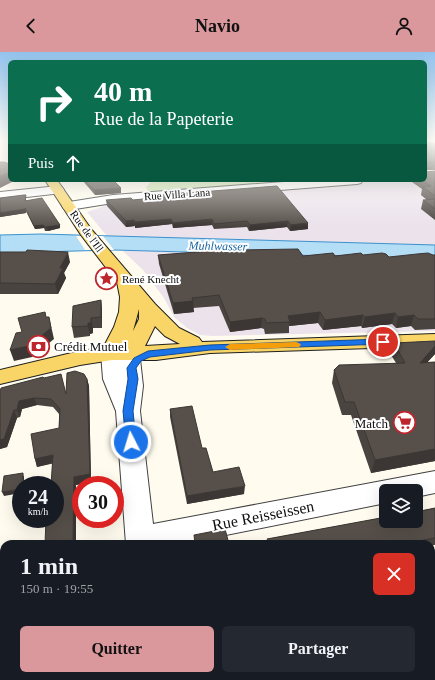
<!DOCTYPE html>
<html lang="fr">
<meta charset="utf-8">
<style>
:root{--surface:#171b24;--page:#242831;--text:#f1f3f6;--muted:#9ea1a6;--accent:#da979c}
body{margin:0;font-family:Georgia,serif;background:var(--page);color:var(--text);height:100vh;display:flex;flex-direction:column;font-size:15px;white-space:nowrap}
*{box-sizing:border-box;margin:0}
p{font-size:13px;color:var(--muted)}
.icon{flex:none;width:22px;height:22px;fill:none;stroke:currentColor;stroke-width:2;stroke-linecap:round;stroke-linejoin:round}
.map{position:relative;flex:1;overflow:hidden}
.details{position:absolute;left:0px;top:488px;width:435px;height:140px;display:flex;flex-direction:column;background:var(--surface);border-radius:12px 12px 0 0;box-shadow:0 4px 16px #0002}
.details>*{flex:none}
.hud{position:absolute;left:8px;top:8px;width:419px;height:122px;border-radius:6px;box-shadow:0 4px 16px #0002;background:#0b6e4f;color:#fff;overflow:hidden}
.controls{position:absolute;left:379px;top:432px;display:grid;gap:8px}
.controls a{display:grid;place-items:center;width:44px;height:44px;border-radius:6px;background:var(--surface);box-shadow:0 4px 16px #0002;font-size:20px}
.speed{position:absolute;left:12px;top:424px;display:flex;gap:8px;font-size:20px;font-weight:700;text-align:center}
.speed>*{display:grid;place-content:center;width:52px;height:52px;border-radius:50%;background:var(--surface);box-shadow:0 4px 16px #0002;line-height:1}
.speed small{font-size:10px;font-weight:400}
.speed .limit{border:6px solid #d22;background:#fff;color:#111}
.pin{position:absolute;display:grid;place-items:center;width:34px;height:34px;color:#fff;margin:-17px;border:2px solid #fff;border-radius:50%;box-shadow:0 1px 4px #0007}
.me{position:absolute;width:44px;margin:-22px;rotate:355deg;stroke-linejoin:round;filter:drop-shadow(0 0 3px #0008)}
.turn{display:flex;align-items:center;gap:14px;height:84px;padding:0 20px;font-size:18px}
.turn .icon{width:52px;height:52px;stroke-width:2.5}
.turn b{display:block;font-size:28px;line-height:34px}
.then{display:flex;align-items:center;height:38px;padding:0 20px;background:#0003;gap:8px;font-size:15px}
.round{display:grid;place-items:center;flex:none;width:42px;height:42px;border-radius:6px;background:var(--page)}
.overview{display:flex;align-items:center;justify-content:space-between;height:68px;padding:0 20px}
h1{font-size:24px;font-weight:700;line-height:30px}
.cta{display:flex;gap:8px;margin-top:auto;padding:8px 20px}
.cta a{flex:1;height:46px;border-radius:6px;background:var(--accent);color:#111;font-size:16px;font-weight:700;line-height:46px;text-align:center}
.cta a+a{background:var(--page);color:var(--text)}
header{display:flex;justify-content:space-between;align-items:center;height:52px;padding:0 20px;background:var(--accent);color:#111;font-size:18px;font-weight:700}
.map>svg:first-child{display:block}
.industrial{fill:#ebe2ec}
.green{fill:#d2e9b8}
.water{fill:#b4ddf6;stroke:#3b92cd}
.pier{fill:#fffcef}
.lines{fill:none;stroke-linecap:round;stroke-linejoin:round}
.minor-casing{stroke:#414141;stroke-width:2}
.major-casing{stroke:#1f1f1f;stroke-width:2}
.minor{fill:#fff;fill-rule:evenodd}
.major{fill:#f8d566;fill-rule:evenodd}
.wall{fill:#4a4440}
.shaded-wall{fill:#3c3734}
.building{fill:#564f4a;stroke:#3c3734}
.route{fill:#1a73e8;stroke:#114b97}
.slow{fill:#f59e0b}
.labels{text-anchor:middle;stroke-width:4;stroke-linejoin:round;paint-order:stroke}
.far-street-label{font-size:11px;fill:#0e0e0e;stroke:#fff}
.far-poi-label{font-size:11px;fill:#0e0e0e;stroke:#fff;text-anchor:start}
.far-water-label{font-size:12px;font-style:italic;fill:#1764a0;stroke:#fff}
.poi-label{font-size:13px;fill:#0e0e0e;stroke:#fff;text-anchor:start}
.near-street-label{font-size:16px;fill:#0e0e0e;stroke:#fff}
</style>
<header><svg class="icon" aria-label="back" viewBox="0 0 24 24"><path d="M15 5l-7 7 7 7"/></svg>Navio<svg class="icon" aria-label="person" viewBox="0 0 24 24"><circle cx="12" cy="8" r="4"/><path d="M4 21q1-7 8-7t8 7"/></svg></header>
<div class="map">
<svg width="435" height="628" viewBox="0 0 435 628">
<rect width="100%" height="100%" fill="#fffcef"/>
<!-- industrial -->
<polygon class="industrial" points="435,124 435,279 212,284 200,283 187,276 174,265 164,246 143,218 107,184 87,160 115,150 384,128 425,128"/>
<!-- green -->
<polygon class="green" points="152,128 320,128 150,141 146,136"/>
<!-- water -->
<polygon class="water" points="41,182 435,193 435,207 114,198 0,201 0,183"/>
<!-- pier -->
<polygon class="pier" points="76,184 103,184 114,198 85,198"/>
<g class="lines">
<defs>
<g id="minor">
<polygon points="310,128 363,128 361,131 357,132 113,151 69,158 64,157 62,154 64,151 69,150 113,143"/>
<polygon points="58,134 62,135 64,138 62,141 0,148 0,140"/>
<polygon points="132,294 139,296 142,300 140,307 143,334 140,359 153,472 435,419 435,441 416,445 416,439 386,439 386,451 181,492 126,492 116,359 103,327 101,301 104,297 111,295 118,297 121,302 125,296"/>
<rect x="135" y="624" width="36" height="4"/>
</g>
<path id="major" d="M 45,128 L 57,128 L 91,177 L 155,252 L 179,276 L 199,286 L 202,290 L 435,282 L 435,294 L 210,301 L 156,308 L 112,308 L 80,313 L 0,332 L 0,318 L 80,299 L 103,296 L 114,275 L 119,260 L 120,245 L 117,230 L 81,183 ZM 139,257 L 139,267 L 133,279 ZM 155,274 L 165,284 L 180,292 L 145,294 Z"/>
</defs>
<!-- minor casing -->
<use href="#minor" class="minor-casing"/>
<!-- major casing -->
<use href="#major" class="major-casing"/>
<!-- minor -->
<use href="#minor" class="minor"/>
<!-- major -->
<use href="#major" class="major"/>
</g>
<!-- wall -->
<g class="wall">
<polygon points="425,91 435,91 435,118 426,118 426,120 435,119 435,168 421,157 423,148 427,148 421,143 422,137 409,128 425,128"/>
<polygon points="82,128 113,128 121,141 95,143"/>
<polygon points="277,134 308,177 290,179 287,175 249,179 247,175 214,177 212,173 173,176 172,172 135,176 135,174 126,175 107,154 106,148 133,148 161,145 161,143"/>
<polygon points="26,143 26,149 60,173 60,176 48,179 45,179 44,176 35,177 26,159 26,161 0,165 0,146"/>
<polygon points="237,198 303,204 363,203 389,205 435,203 435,277 415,278 411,274 396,276 392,272 362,276 361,274 323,278 318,271 289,274 289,281 265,282 264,277 261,276 230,280 219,254 193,256 194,260 174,262 159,212 158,203"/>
<polygon points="0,200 70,210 64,221 66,226 58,242 0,242"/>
<polygon points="101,248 102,258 102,276 93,276 93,281 90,282 90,284 74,286 72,275"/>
<polygon points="435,289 435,302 427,310 435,310 435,409 371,421 351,363 342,363 332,331 334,318 396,311 391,303 394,291"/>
<polygon points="44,326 66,342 87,327 89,334 91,430 76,433 76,492 45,492 55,467 52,411 37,415 35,407 59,376 59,362 53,355 37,353 22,357 20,365 17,366 7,395 0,397 0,340"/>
<polygon points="170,357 202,396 213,420 244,442 187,452 170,365"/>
<polygon points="435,456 435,493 431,493 431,492 258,492 258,491 267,489 267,487"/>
<polygon points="435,549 435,582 433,578 431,579 431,550"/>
<polygon points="385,624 396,624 386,626"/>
</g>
<!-- shaded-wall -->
<g class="shaded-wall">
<polygon points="10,120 10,128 16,128 0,136 0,124"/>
<polygon points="121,136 121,141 95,143 94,138"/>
<polygon points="25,156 26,161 0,165 0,161"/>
<polygon points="171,167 172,172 135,176 135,170"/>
<polygon points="212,167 212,173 173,176 173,171"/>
<polygon points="134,168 135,174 126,175 126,169"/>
<polygon points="288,169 287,175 249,179 250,173"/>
<polygon points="308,171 308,177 290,179 291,173"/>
<polygon points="43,173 44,176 35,177 34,174"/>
<polygon points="60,173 60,176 48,179 47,175"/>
<polygon points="68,200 70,210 64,221 66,226 58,242 55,232 60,216"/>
<polygon points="101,248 102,258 102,276 101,265"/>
<polygon points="193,249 194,260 174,262 173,251"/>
<polygon points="320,260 318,271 289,274 290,270 288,264"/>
<polygon points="395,261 392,272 362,276 365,265"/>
<polygon points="363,263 361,274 323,278 325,268"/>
<polygon points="414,263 411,274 396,276 398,265"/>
<polygon points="49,265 54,287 32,305 14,309 10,298"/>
<polygon points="91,266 93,276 93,281 90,282 90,284 88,274 88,271"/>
<polygon points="262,266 261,276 230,280 230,270"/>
<polygon points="435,294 435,302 416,323 420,311"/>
<polygon points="87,327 89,334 91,430 76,433 76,492 73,492 74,425"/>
<polygon points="34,346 37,353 22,357 20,365 17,358 19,349"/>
<polygon points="14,358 17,366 7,395 0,397 0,388"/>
<polygon points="435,397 435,409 371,421 375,408"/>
<polygon points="53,403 55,411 37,415 35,407"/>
<polygon points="23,421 24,425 24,433 22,433"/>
<polygon points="245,434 244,442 187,452 187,444"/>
<polygon points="21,437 21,441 4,444 2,440"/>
<polygon points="4,603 4,615 0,616 0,604"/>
</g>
<!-- building -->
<g class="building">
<polygon points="425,91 435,91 435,110 426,110 426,120 435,119 435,144 423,135 431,134 422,128 425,128"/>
<polygon points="0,110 4,110 10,112 10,120 0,124"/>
<polygon points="85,128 113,128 121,136 94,138"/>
<polygon points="277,134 308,171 291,173 288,169 250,173 247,169 214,172 212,167 173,171 171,167 135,170 134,168 126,169 106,148 131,146 133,148 162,145 161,143"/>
<polygon points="24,143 26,143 25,149 42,146 60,173 47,175 44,175 43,173 34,174 25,156 25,157 0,161 0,146"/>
<polygon points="435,147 435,157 423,148"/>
<polygon points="236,197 237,198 298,197 303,204 333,201 335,204 361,201 363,203 382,201 386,202 389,205 417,202 428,201 433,203 435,203 435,267 418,267 414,263 398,265 395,261 365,265 363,263 325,268 320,260 288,264 290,270 266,271 265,267 262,266 230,270 219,243 192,246 193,249 173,251 158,203"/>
<polygon points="27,198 68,200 60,216 63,216 55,232 0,231 0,200 26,200"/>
<polygon points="101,248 101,265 91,266 91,271 88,271 88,274 72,275 73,254"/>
<polygon points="45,260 46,265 49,265 51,276 29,294 10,298 16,281 22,280 18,266"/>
<polygon points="435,289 435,294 420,311 435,310 435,397 375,408 354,350 345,350 334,318 339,313 405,311 394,291"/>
<polygon points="75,319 84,322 87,327 90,422 74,425 73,492 45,492 46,467 55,467 55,433 51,433 53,403 35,407 31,382 59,376 60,357 51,347 34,346 19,349 17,358 14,358 4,387 0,388 0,340 1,336 43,325 44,326 61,322 66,342 67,321"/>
<polygon points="192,354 202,396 206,396 213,420 239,415 245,434 187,444 170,357"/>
<polygon points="23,421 21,437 2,440 4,424"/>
<polygon points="435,456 435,486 402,492 258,492 258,491 268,489 267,487 386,465 386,469 416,469 416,460"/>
<polygon points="225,477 229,492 195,492 194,483"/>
<polygon points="435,549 435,572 431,573 431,550"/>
<polygon points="4,568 4,603 0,604 0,569"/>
<polygon points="221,624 286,624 287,627 284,628 222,628"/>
</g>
<!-- sky -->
<linearGradient id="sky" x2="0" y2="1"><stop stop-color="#93c4ee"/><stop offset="0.5" stop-color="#fffef8"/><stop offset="1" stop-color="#fffef8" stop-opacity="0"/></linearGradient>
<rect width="435" height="175" fill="url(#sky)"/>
<!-- route -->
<polygon class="route" points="383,287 386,288 387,290 386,292 210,298 150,305 141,309 136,316 138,327 133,359 136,390 135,393 127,393 126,390 123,359 128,327 127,316 134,306 148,299 210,293"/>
<!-- slow -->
<polygon class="slow" points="296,290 299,291 301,293 299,295 230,298 225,295 230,292"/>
<!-- icons -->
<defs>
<symbol id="sight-ring" viewBox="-11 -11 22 22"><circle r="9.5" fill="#fff" stroke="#be262d" stroke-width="1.5"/><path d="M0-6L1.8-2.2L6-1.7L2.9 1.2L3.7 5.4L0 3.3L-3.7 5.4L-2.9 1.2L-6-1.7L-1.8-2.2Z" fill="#be262d"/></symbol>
<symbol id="bank-ring" viewBox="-11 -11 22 22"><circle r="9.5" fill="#fff" stroke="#be262d" stroke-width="1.5"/><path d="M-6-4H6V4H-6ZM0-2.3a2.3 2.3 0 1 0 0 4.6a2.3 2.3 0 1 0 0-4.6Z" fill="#be262d"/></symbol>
<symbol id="supermarket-ring" viewBox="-11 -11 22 22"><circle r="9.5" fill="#fff" stroke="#be262d" stroke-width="1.5"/><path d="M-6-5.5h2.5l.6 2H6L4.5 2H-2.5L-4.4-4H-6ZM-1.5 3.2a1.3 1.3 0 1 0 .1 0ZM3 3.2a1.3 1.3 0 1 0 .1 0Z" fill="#be262d"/></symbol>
</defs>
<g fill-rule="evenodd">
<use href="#sight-ring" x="94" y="214" width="25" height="25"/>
<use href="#bank-ring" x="26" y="282" width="25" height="25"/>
<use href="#supermarket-ring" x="392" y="358" width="25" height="25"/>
</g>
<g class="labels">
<!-- far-street labels -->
<g class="far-street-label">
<text transform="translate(177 142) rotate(-4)" y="4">Rue Villa Lana</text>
<text transform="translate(87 179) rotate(54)" y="4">Rue de l'Ill</text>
</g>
<!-- far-poi labels -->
<g class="far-poi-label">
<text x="122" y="231">René Knecht</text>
</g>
<!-- far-water labels -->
<g class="far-water-label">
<text transform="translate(218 194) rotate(1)" y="4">Muhlwasser</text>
</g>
<!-- poi labels -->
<g class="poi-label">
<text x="54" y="299">Crédit Mutuel</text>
<text x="388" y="376" text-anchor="end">Match</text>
</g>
<!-- near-street labels -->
<g class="near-street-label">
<text transform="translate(263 463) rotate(-11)" y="6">Rue Reisseissen</text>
</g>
</g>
</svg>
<div class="controls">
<a><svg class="icon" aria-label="layers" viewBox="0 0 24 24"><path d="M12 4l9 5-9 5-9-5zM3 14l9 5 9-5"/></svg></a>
</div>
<div class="speed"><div>24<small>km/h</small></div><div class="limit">30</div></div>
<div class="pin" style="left:383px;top:290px;background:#d93025"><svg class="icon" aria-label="arrive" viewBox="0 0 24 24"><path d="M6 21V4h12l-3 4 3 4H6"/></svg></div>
<svg class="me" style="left:131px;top:390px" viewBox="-20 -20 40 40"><circle r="17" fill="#1a73e8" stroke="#fff" stroke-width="3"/><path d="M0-11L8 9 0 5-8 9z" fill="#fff"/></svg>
<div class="hud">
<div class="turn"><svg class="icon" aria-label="right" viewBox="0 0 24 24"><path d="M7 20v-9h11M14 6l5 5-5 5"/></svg><div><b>40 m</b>Rue de la Papeterie</div></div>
<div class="then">Puis<svg class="icon" aria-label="ahead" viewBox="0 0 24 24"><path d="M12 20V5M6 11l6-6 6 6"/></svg></div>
</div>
<section class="details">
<div class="overview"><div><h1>1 min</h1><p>150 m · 19:55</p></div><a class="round" style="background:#d93025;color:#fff"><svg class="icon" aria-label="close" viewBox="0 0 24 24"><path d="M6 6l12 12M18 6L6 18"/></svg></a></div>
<div class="cta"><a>Quitter</a><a>Partager</a></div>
</section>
</div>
